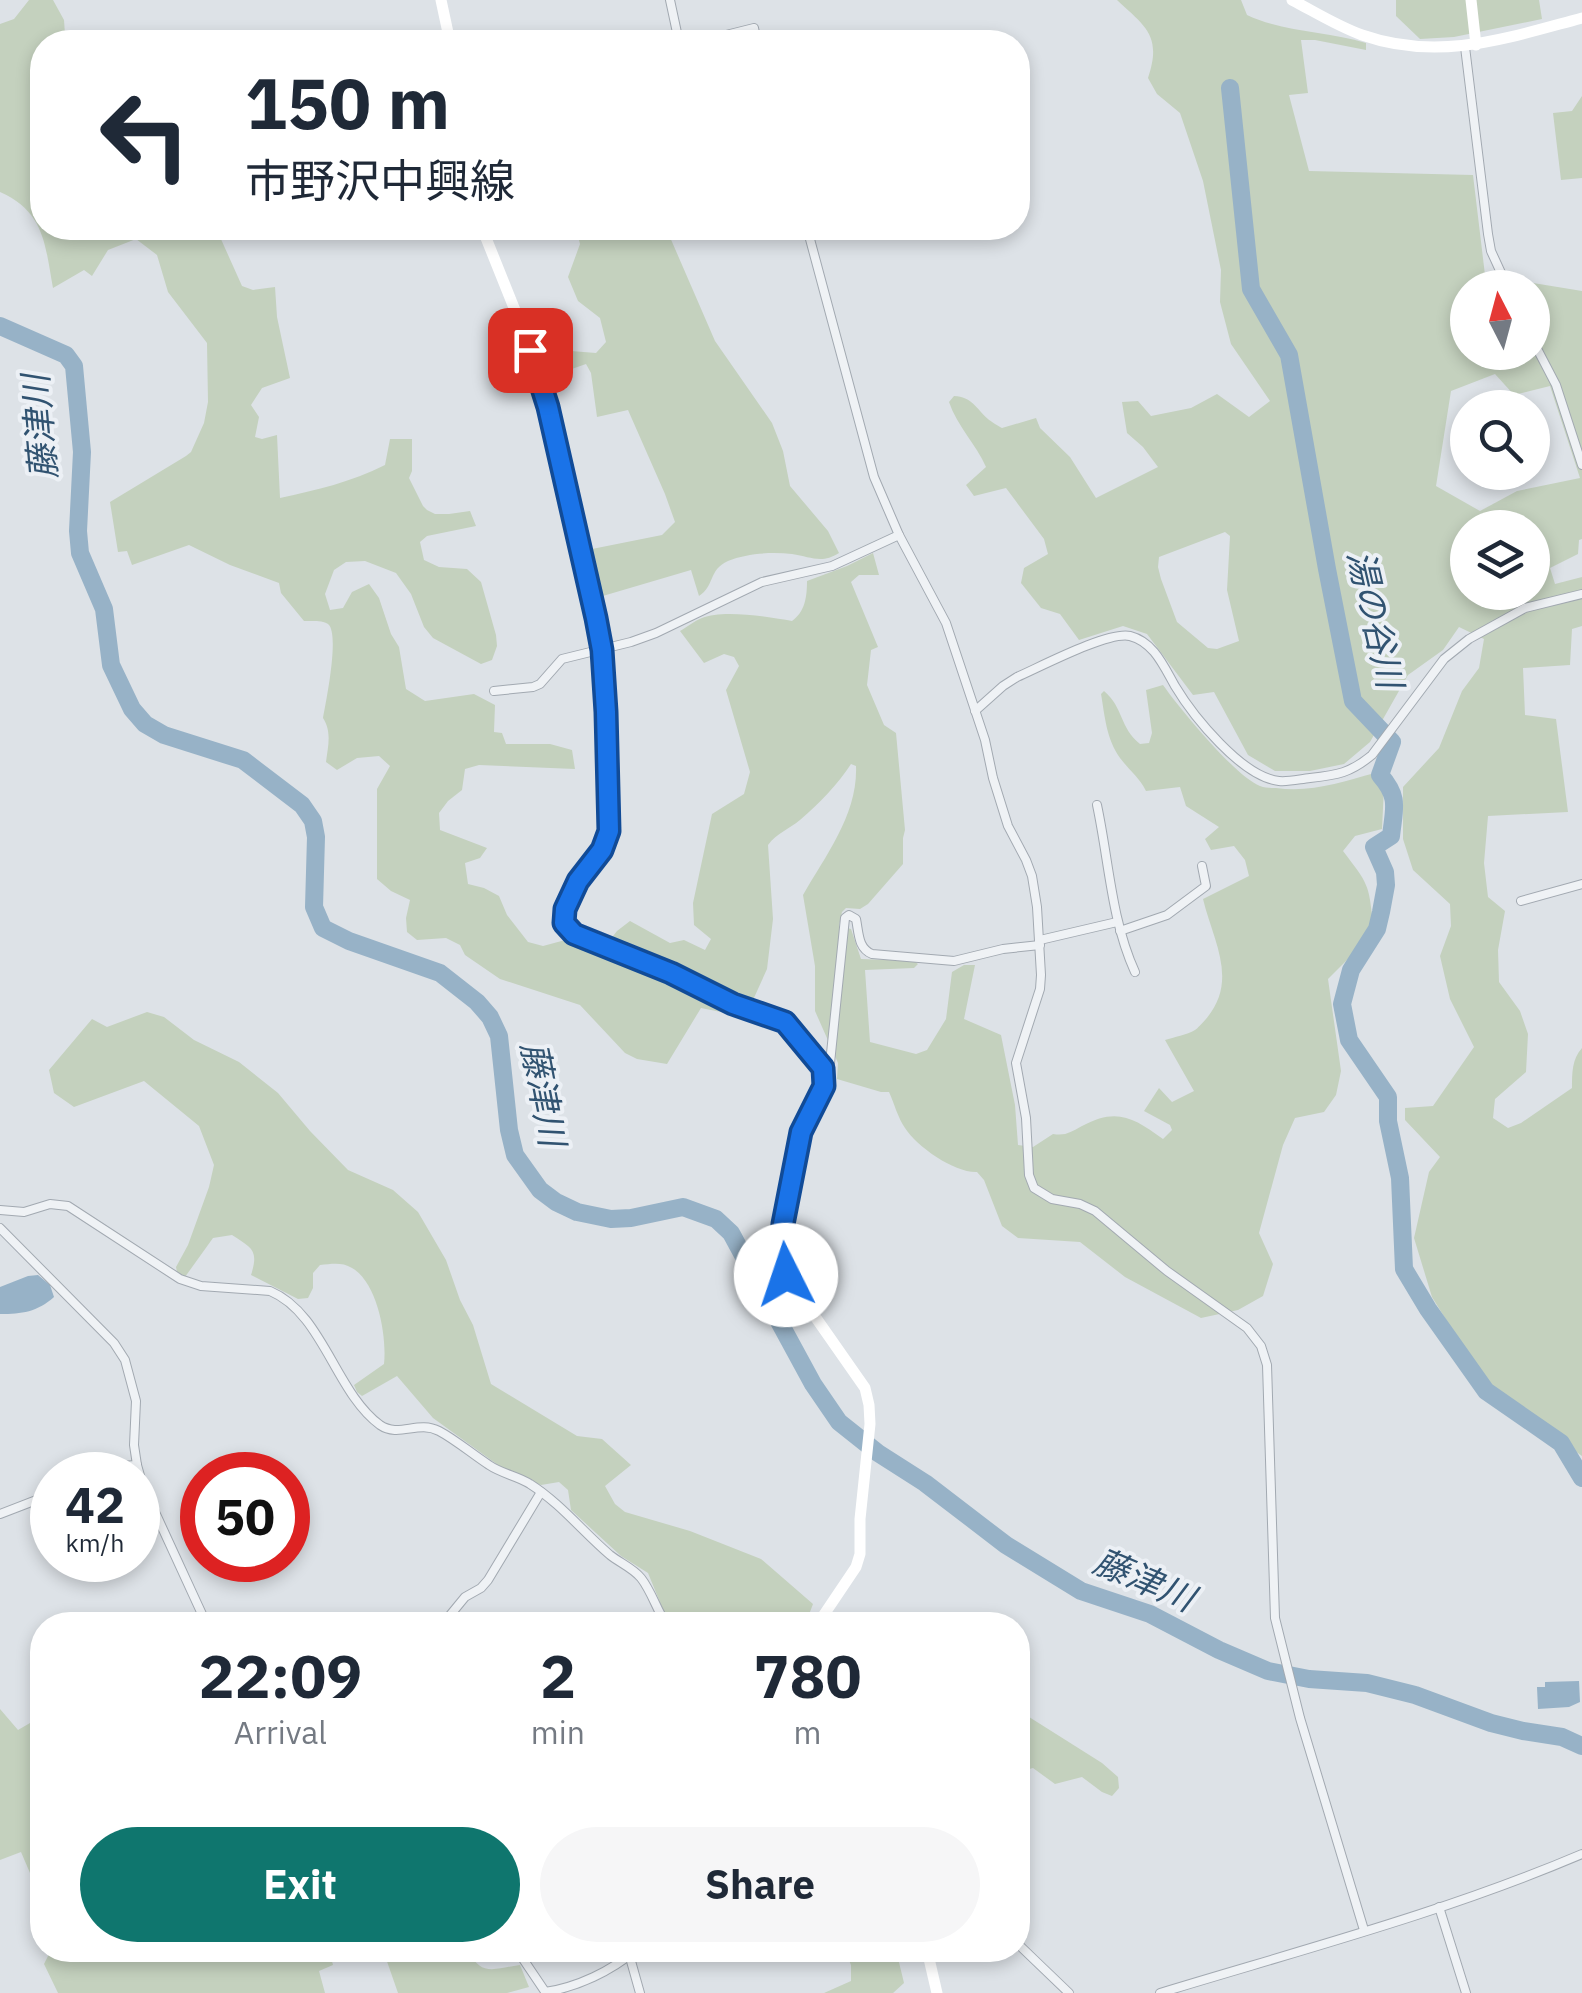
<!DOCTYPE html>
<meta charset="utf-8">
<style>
:root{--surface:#fff;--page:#f6f6f7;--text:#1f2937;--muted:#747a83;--accent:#0f766e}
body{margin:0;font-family:"IBM Plex Sans","Noto Sans JP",sans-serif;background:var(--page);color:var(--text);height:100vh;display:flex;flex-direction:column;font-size:38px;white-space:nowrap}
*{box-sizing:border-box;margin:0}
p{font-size:32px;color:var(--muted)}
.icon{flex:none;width:55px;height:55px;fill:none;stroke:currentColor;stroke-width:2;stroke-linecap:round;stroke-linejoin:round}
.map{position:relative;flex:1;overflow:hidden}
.sheet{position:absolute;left:30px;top:1612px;width:1000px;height:350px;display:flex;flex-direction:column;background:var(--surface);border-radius:40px;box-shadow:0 5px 15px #0003}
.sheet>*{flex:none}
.banner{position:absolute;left:30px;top:30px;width:1000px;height:210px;border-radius:40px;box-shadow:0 5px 15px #0003;background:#fff;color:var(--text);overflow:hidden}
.needle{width:65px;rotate:354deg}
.fabs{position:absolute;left:1450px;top:270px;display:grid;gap:20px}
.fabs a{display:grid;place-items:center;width:100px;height:100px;border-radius:50%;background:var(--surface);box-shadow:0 5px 15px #0003;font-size:50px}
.speed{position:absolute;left:30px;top:1452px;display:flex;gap:20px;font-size:50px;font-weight:700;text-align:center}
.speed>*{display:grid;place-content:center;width:130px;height:130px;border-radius:50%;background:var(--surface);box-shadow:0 5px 15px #0003;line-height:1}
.speed small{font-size:25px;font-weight:400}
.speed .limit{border:15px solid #d22;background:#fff;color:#111}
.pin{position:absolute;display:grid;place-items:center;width:85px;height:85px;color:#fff;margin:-42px;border-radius:20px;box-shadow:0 5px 15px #0006}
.me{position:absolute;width:110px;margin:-55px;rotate:356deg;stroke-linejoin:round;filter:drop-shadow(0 0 8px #0008)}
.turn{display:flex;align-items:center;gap:35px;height:210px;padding:0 50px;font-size:45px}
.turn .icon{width:130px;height:130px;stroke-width:2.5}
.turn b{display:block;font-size:70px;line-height:85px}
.eta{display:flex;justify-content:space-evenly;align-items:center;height:170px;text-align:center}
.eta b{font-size:60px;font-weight:700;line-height:70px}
.action{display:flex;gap:20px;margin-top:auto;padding:20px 50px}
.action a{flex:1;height:115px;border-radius:60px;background:var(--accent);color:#fff;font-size:40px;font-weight:700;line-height:115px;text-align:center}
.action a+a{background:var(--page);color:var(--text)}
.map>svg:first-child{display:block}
.green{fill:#c4d1be;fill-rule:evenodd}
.water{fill:#97b2c7}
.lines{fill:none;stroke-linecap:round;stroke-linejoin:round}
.river{stroke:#97b2c7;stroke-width:18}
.street-casing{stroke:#a2a9b1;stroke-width:10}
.street{stroke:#eff2f5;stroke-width:8}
.secondary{stroke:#fff;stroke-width:11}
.route-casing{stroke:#114b97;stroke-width:25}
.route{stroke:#1a73e8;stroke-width:18}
.labels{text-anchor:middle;stroke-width:8;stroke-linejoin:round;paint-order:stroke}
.water-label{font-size:35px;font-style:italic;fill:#315371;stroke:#ecf0f5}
</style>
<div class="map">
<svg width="1582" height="1993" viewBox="0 0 1582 1993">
<rect width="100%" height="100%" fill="#dde2e7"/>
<!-- green -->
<g class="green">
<path d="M 29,0 L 53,0 L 64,20 L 65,35 L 71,42 L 42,42 L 42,228 L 216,228 L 242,286 L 253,290 L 275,287 L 277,317 L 290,378 L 262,388 L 251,405 L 259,417 L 255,437 L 262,439 L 277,435 L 280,498 C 317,490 351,482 385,465 L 390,439 L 412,439 L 412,471 L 409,478 L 423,506 L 427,510 L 435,514 L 449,514 L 470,511 L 476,526 L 427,536 L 420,542 L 424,560 L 439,567 L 467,569 L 481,582 L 496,635 L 497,646 L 492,660 L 481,664 L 433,638 L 424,627 L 411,594 L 396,573 L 365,561 L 346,562 L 334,570 L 325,594 L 330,610 L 343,608 L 352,592 L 369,584 L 379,598 L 391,634 L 399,647 L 406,689 L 425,701 L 474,694 L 495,705 L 494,732 L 502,733 L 506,744 L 550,744 L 572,750 L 575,769 L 479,765 L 465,769 L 462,790 L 448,801 L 439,813 L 440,830 L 487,848 L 480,858 L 465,863 L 468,884 L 484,888 L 499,896 L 507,915 L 528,942 L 543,946 L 569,939 L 600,953 L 617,931 L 630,921 L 670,943 L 684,940 L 705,950 L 711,939 L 694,925 L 693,903 L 712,814 L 744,794 L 750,772 L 726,690 L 739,666 L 734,657 L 724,654 L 704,663 L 680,631 C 687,627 694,621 702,618 C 723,609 769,617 792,621 C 805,612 807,597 807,581 L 847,566 L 873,553 L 879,575 L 859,575 L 851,582 L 878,647 L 871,650 L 867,685 L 884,725 L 896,733 L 905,830 L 903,838 L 903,864 L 868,904 L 860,909 L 846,908 L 842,912 L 839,926 L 851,929 L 861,959 L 914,961 L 918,964 L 914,968 L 865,970 L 870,1042 L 916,1054 L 927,1050 L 946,1019 L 952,972 L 964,965 L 975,965 L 964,1019 L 1001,1035 L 1015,1105 L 1018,1145 L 1033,1147 L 1053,1134 C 1066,1136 1071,1132 1082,1126 C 1117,1107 1134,1118 1163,1139 L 1172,1130 L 1170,1125 L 1144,1111 L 1159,1088 L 1172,1102 L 1194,1091 L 1165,1040 C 1174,1037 1187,1035 1195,1030 C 1196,1030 1205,1020 1206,1019 C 1239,980 1213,941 1203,899 L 1249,876 L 1245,860 L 1234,846 L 1211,850 L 1205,839 L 1219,827 L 1186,806 L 1180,787 L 1146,791 C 1139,777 1129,770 1120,758 C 1106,738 1105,717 1101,694 L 1104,691 C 1124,708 1119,727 1140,744 L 1149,743 L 1152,733 L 1146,690 L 1163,685 C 1180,709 1235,776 1260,786 C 1265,788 1270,788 1276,788 C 1311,793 1341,782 1375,773 L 1384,787 L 1382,829 L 1355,836 L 1343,851 C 1368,884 1369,883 1373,925 L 1353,954 L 1328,979 L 1341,1071 L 1336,1095 L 1324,1112 L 1295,1118 L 1283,1145 L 1259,1233 L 1273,1264 L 1263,1296 L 1238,1310 L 1201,1318 L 1125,1277 L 1080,1242 L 1018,1238 L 1002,1226 L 984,1180 L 977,1172 C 955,1173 917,1147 905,1128 C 898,1118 894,1103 889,1092 L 881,1092 L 837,1079 L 838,1063 L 815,1011 L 815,966 L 803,895 C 826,855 858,814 856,766 L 851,764 C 838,784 819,804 800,820 C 789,829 777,833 768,845 L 773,919 L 767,969 L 753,1000 L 739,999 L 731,1014 L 701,1008 L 667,1064 L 637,1059 L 625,1053 L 580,1005 L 500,979 L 465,955 L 460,945 L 446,938 L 417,940 L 407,932 L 406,918 L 410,900 L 391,891 L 377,879 L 377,789 L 390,766 L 379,756 L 357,758 L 337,770 L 326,762 C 328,746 332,732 323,718 C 326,702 340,633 328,624 C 323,620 311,621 304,621 L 281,593 L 279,583 L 230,565 L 189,545 L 132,565 L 127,551 L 118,552 L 110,502 L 186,456 L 191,452 L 204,423 L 208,402 L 207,343 L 168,292 L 157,255 L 136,239 L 108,250 L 92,276 L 84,270 L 53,288 C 45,245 45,212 0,192 L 0,24 L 14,19 Z"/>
<path d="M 1117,0 L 1241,0 L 1247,15 C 1283,32 1327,31 1366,43 L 1366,50 L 1315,40 L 1301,40 L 1308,93 L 1289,95 L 1309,171 L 1473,175 L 1485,275 L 1582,291 L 1582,539 L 1579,540 L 1578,554 L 1550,568 L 1555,584 L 1582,577 L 1582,626 L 1572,629 L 1570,665 L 1523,668 L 1525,715 L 1556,719 L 1568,812 L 1488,816 L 1484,863 L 1488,897 L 1505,911 L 1498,950 L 1499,982 L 1520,1011 L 1528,1034 L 1526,1072 L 1495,1099 L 1493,1118 L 1508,1128 L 1521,1123 L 1572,1088 C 1572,1073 1572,1059 1582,1048 L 1582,1456 L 1489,1389 L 1432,1297 L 1414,1238 L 1429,1172 L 1440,1157 L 1405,1120 L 1405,1108 L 1433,1106 L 1474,1047 L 1450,999 L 1440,956 L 1451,926 L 1450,904 L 1413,870 L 1403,839 L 1403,787 L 1439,748 L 1462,691 L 1479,668 L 1484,639 L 1459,627 L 1443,650 L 1408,675 L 1370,742 L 1344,764 L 1310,771 L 1275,771 L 1248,755 L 1214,692 L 1193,695 L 1147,634 L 1123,626 L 1079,640 L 1060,614 L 1041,608 L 1021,583 L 1024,568 L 1048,554 L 1044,539 L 1006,488 L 974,496 L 966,485 L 986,467 C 976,444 957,426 949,402 L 954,396 C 972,397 976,408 988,419 C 990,421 1000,427 1002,428 L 1036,418 L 1040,428 L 1070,457 L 1096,498 L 1158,467 L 1143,447 L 1127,433 L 1122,402 L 1138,401 L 1151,416 L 1191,408 L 1217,394 L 1249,417 L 1270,401 L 1231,344 L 1220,302 L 1221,270 L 1203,181 L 1180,113 L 1157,94 L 1148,78 C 1162,36 1146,27 1117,0 ZM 1468,288 L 1532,288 L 1532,352 L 1468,352 ZM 1495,374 L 1514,395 L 1550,386 L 1580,478 L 1517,491 L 1480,511 L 1436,486 L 1451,391 ZM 1468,528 L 1532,528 L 1532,592 L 1468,592 ZM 1225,532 L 1230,536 L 1227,590 L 1239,641 L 1217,649 L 1208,648 L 1177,622 L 1161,579 L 1158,567 L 1159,557 Z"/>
<polygon points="1396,0 1539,0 1542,19 1454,37 1420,39 1396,16"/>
<polygon points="1582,96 1582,178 1561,180 1553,113 1572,111"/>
<path d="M 576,228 L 666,228 L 715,341 L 772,423 L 783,451 L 790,486 L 828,531 L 839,553 C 822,564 811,557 792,554 C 772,552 747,553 728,561 C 708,570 715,586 699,596 L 691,570 L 596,598 L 587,550 L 662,535 L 675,522 L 665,494 L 628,410 L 597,417 L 591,373 L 586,364 L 549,377 L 546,365 L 571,351 L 596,353 L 606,342 L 600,318 L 578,301 L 568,277 L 580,244 Z"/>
<path d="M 147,1012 L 164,1017 L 194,1040 L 239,1062 L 278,1093 L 310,1131 L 348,1170 L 393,1190 L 418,1212 L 446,1260 L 460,1300 L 473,1325 L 491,1384 L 577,1436 L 602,1439 L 631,1465 L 605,1486 L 615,1504 L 625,1512 L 690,1531 L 761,1559 L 813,1604 L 805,1625 L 673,1625 L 666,1617 L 648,1573 L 621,1556 L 571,1510 L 568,1490 L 559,1482 L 541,1485 L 502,1468 L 433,1418 L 397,1376 L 362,1396 L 357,1392 L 354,1385 L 384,1364 C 387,1337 378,1283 352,1268 C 342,1262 332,1264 320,1265 L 313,1273 L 313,1288 L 308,1298 L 298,1299 L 251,1275 C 259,1250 252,1248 232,1235 L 213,1238 L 185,1277 L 177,1272 L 176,1267 L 188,1245 L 209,1187 L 214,1165 L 199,1126 L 144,1081 L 74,1107 L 54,1093 L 49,1070 L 92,1019 L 107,1027 Z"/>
<polygon points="0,1709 18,1730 42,1716 42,1901 21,1852 0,1860"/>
<polygon points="1018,1710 1102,1763 1118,1777 1119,1788 1112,1796 1102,1792 1082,1777 1055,1784 1033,1768 1018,1772"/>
<polygon points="51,1950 329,1950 333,1965 319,1971 325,1993 58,1993 44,1964"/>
<path d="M 383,1950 L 469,1950 C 480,1978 496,1968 520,1965 L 529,1987 L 507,1993 L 398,1993 Z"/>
<polygon points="845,1950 896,1950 904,1983 893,1993 824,1993 851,1981 851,1965"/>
</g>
<!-- water -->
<g class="water">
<path d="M 38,1275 L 50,1285 L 54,1297 C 37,1312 22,1314 0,1314 L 0,1287 L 28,1276 Z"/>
<polygon points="1579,1681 1580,1702 1569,1707 1538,1709 1537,1687 1545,1687 1545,1682"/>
</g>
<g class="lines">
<!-- river -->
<g class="river">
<path d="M 1230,88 L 1251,289 L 1289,355 L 1327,569 L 1353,701 L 1392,742 L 1380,775 C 1400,798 1394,808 1391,836 L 1374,847 L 1385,872 L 1386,885 L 1381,912 L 1377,929 L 1351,970 L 1342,1004 L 1349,1040 L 1388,1097 L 1388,1121 L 1400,1178 L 1404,1269 L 1428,1309 L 1486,1391 L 1561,1443 L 1582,1478"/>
<polyline points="0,326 66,355 74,366 82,452 78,531 80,553 104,609 111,665 132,709 145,724 164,735 243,760 302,805 313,821 316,837 314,907 323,928 349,941 440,973 477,1002 490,1017 499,1036 509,1130 515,1155 540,1190 556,1202 577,1212 611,1219 631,1218 683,1207 716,1219 731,1233 813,1384 839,1422 878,1453 925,1483 1006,1545 1081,1591 1150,1614 1219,1650 1268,1671 1309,1679 1367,1683 1415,1695 1491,1723 1523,1731 1562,1737 1582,1746"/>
</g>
<defs>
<g id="street">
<polyline points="670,0 679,42"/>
<polyline points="698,42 754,28 757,42"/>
<polyline points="1465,47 1488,234 1491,251 1508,288"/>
<polyline points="807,228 874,477 899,535 946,623 985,740 993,778 1008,826 1026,860 1032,876 1037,907 1041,975 1040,989 1016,1063 1026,1118 1029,1175 1034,1188 1052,1199 1080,1204 1095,1211 1167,1271 1247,1328 1261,1346 1267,1365 1275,1618 1300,1718 1364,1930"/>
<polyline points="1532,339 1556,385 1582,465"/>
<polyline points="494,691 533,687 540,684 562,659 631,642 656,633 762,582 832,566 899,535"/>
<path d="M 975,711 L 1003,686 L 1017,677 C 1040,667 1108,631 1130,636 C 1154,642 1164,667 1175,686 C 1193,716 1242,777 1279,781 C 1289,782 1300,779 1310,778 C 1338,775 1350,773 1372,755 L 1444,659 L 1469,639 L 1525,608 L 1582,594"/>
<path d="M 1097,805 C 1109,861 1111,919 1135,972"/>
<polyline points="1521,901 1582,884"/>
<polyline points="1120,931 1167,915 1206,886 1202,866"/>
<polyline points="1040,940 1117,922"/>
<path d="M 825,1076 L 830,1063 L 845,918 L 849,915 L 856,919 C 859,934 858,948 872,954 L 954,961 L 1003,949 L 1040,945"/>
<path d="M 0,1210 L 24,1212 L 50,1204 L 68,1206 L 180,1279 L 201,1286 L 270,1291 C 323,1313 335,1392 380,1425 C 399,1438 418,1420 439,1431 C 456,1440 472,1454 489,1465 C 502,1474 518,1476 530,1484 C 560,1503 584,1533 610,1555 C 620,1563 633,1568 641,1578 C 652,1592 657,1611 667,1625"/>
<polyline points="0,1228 114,1343 125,1360 136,1401 134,1445 137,1465 143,1486 207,1625"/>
<polyline points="95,1475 120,1466 137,1465"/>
<polyline points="0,1514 52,1494"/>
<polyline points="442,1625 465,1597 481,1588 488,1580 541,1492"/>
<polyline points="1439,1907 1466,1993"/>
<polyline points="1018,1944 1069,1993"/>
<polyline points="517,1950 546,1993"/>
<polyline points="629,1954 640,1993"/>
<path d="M 545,1992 C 578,1987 611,1971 636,1950"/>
<path d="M 1160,1993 C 1301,1950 1446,1912 1582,1854"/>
</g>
</defs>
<!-- street casing -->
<use href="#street" class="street-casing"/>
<!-- street -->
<use href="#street" class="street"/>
<!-- secondary -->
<g class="secondary">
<polyline points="441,0 450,42"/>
<path d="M 1292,0 C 1315,12 1337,26 1362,35 C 1439,62 1507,38 1582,18"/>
<polyline points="1471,0 1476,45"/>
<path d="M 482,228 L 531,350 L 547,407 L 596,619 L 602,650 L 606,712 L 609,831 C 601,865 562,886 564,923 L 574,934 L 671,973 L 733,1004 L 785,1021 L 823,1068 C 829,1091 807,1112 800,1134 C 792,1164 780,1221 781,1252 C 781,1259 784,1267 786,1275 L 865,1388 L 869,1405 L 870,1424 L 860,1519 L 860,1554 L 856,1567 L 817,1625"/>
<polyline points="927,1950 937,1993"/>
</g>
</g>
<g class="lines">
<defs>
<polyline id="route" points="530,350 548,407 596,618 602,650 606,712 609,831 602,850 578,881 565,909 564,923 574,934 671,973 733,1004 785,1022 823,1068 824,1086 801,1132 783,1224 781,1255 786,1275"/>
</defs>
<!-- route casing -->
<use href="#route" class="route-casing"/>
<!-- route -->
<use href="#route" class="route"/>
</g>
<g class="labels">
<!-- water labels -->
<g class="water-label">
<text transform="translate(40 427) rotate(-95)" y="12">藤津川</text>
<text transform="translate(1375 619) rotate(77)" y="12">湯の谷川</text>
<text transform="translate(543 1094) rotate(79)" y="12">藤津川</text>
<text transform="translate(1144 1580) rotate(23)" y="12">藤津川</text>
</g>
</g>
</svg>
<div class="fabs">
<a><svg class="needle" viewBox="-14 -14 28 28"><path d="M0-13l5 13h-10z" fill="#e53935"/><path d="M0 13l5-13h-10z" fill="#747a83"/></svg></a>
<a><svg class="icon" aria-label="search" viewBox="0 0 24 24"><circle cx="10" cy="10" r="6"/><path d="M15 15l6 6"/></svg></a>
<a><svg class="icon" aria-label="layers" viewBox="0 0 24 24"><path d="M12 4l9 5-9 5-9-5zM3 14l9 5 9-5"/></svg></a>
</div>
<div class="speed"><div>42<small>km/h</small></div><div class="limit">50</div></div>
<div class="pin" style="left:530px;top:350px;background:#d93025"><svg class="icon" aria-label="arrive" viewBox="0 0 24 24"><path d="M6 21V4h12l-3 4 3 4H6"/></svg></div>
<svg class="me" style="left:786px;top:1275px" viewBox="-20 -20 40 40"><circle r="19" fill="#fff"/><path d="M0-13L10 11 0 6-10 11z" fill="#1a73e8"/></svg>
<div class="banner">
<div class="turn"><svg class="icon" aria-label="left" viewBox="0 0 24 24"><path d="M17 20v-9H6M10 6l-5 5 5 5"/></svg><div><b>150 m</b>市野沢中興線</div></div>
</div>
<section class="sheet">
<div class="eta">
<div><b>22:09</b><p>Arrival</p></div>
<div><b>2</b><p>min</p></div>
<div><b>780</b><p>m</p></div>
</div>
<div class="action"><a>Exit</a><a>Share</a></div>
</section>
</div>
